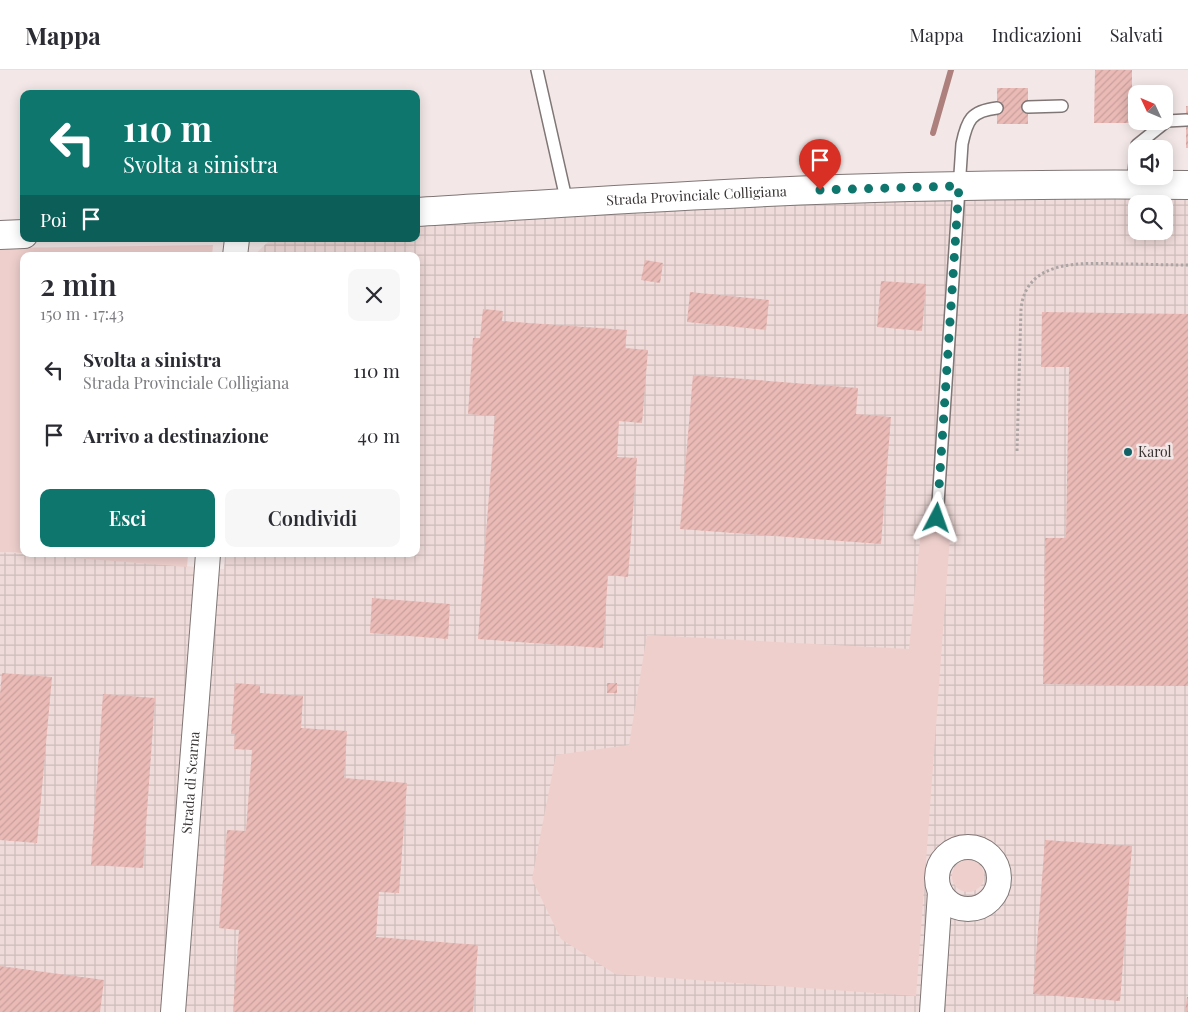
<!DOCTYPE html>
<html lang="it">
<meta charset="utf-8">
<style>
:root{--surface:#fff;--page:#f7f7f7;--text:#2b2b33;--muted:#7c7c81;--line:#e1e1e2;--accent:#0f766e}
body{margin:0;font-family:"Playfair Display",serif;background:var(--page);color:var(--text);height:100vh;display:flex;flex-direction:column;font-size:19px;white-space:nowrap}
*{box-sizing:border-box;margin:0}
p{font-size:16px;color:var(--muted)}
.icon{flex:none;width:28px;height:28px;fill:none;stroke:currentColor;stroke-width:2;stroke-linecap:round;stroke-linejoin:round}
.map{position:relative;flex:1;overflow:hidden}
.drawer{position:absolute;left:20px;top:182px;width:400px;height:305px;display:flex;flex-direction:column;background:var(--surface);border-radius:10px;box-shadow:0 2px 12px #0003}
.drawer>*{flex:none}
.banner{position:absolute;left:20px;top:20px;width:400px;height:152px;border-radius:10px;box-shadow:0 2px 12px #0003;background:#0f766e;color:#fff;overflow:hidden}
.needle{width:32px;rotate:314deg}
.tools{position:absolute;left:1128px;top:15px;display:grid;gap:10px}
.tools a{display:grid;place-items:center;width:45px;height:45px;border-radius:10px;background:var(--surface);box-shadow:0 2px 12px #0003;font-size:25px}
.pin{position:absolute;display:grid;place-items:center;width:42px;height:42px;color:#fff;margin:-51px -21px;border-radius:50% 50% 50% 0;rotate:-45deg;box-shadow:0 0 5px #0007}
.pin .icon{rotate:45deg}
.me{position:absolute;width:55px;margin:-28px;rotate:4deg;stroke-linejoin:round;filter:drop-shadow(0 0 4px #0008)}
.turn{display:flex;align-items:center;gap:18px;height:105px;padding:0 20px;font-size:22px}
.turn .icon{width:65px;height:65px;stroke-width:2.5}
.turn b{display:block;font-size:35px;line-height:42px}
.then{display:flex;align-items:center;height:48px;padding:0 20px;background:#0003;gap:10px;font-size:19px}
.round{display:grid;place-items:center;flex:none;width:52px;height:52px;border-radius:10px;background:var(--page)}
.head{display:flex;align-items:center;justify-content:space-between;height:85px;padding:0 20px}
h1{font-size:30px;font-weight:600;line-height:38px}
.button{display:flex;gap:10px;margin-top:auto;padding:10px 20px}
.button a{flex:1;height:58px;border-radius:10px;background:var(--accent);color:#fff;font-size:20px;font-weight:600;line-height:58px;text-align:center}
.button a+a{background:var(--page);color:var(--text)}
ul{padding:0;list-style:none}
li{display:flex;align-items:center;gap:15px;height:65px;padding:0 20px}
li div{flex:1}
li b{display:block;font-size:19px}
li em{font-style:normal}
header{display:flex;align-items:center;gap:30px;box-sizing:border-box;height:70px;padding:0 25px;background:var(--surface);border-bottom:1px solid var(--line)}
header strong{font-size:24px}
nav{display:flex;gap:28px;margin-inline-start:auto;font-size:18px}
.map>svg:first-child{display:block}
.industrial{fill:url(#industrial-grid);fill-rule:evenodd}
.grass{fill:#eecfcc}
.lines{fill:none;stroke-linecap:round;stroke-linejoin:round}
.stream{stroke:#ad807d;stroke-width:6}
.building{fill:url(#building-hatch)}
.service-casing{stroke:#7f7675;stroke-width:14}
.minor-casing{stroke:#7f7675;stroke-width:26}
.secondary-casing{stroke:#7f7675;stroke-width:30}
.path{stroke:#ada5a4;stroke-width:3;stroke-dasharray:2.5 2.5;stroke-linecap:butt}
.service{stroke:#fff;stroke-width:11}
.minor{stroke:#fff;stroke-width:24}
.secondary{stroke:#fff;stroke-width:28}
.route{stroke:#0f766e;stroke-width:9;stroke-dasharray:0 16.2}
.poi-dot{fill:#116167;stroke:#f3e8e7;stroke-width:2}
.labels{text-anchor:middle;stroke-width:5;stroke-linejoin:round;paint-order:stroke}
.street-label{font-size:14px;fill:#393534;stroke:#f3e8e7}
.poi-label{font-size:14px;fill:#393534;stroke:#f3e8e7;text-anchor:start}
</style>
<header>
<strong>Mappa</strong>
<nav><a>Mappa</a><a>Indicazioni</a><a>Salvati</a></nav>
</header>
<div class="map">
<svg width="1188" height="942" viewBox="0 0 1188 942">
<defs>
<pattern id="industrial-grid" width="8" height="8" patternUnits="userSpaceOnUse" patternTransform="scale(1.25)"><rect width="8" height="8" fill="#efdbd9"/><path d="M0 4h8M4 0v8" fill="none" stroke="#cebdbb"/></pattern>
<pattern id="building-hatch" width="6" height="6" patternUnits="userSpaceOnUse" patternTransform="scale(1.25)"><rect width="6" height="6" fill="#eabab6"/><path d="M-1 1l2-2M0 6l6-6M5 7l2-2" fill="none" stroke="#c9a09d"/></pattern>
</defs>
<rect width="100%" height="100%" fill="#f3e8e7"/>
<!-- industrial -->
<path class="industrial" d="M 1188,128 L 1188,942 L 0,942 L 0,482 L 224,499 L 225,484 L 416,484 L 416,186 L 253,186 L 267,173 L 272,169 L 416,169 L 416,153 L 833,129 ZM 1136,134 L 1164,134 L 1164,161 L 1136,161 Z"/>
<!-- grass -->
<g class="grass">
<polygon points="213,175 212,186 24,186 24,483 0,482 0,178"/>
<polygon points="922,452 951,452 916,926 615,904 561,869 532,809 556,685 629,675 647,565 909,579"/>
<polygon points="27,484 188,484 187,497"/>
<circle cx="968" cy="806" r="16"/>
</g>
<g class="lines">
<!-- stream -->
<polyline class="stream" points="933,63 951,0"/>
</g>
<!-- building -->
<g class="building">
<polygon points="1095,0 1132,0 1132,53 1094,53"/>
<rect x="997" y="18" width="31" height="36"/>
<rect x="1186" y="36" width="2" height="42"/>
<polygon points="645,190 663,193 660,213 641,210"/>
<polygon points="881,211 926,214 922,261 877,257"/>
<polygon points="690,222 769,230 766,260 687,252"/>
<polygon points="483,239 503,241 502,251 627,260 625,278 648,280 642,353 619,351 617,387 637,388 628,507 608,505 603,578 478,569 495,346 468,344 473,268 480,268"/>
<polygon points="1042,242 1188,244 1188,616 1043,614 1045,468 1066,468 1069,297 1041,297"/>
<polygon points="693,305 858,318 856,344 891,347 881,474 680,459"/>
<polygon points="372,528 450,534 448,569 370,563"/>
<polygon points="2,603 52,607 37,773 0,770 0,625"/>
<polygon points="235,613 260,615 260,623 303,626 301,658 347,661 344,708 407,713 399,823 379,822 376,867 478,875 473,942 233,942 239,860 219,858 227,760 246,761 252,680 234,679 235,664 231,664"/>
<rect x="607" y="613" width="10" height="10"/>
<polygon points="103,624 155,628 143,798 91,795"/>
<polygon points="1045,770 1132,776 1120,931 1033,924"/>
<polygon points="0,896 104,910 100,942 0,942"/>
<polygon points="1187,927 1188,927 1188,942 1185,942"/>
</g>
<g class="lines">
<defs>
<g id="service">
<polyline points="537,0 567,133"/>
<polyline points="1028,37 1062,36"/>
<polyline points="1137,79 1137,75 1167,51 1186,50"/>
<polyline points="1133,115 1136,82"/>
<path d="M 937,448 L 962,74 C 967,50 971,41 997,38"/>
</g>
<g id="minor">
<polyline points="235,186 237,169"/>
<circle cx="968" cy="808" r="31"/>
<path id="s1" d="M 173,942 L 208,484"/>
<polyline points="932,942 940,822"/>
</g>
<g id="secondary">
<path id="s2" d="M 416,142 C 580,132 744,121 909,117 C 1002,115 1095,114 1188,115"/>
<polyline points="0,165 24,164"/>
</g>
</defs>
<!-- service casing -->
<use href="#service" class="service-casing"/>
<!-- minor casing -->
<use href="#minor" class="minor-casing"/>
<!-- secondary casing -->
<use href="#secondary" class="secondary-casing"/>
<!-- path -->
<path class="path" d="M 1017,381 L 1021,239 C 1026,188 1084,193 1122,194 C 1144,194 1166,195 1188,195"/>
<!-- service -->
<use href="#service" class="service"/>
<!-- minor -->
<use href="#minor" class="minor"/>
<!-- secondary -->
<use href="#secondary" class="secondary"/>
</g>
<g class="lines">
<!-- route -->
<polyline class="route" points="820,120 959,116 937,448"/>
</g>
<!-- markers -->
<circle class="poi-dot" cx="1128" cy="382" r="5"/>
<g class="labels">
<!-- street labels -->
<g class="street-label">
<text dy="5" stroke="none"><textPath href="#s2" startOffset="281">Strada Provinciale Colligiana</textPath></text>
<text dy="5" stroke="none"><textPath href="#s1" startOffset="230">Strada di Scarna</textPath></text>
</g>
<!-- poi labels -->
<g class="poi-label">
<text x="1138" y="387">Karol</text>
</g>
</g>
</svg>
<div class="tools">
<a><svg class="needle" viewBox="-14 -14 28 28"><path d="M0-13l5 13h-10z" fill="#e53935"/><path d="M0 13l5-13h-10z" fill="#7c7c81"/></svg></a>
<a><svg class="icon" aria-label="sound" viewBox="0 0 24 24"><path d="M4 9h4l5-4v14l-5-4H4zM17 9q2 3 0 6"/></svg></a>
<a><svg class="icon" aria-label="search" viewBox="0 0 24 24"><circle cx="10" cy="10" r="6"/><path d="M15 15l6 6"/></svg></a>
</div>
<div class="pin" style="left:820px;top:120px;background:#d93025"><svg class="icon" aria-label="arrive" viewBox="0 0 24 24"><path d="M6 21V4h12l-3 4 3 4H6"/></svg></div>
<svg class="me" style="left:937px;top:448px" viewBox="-20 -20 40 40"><path d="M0-17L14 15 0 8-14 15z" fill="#0f766e" stroke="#fff" stroke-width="4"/></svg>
<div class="banner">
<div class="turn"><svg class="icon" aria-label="left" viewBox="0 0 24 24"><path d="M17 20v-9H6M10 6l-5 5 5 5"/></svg><div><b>110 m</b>Svolta a sinistra</div></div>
<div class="then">Poi<svg class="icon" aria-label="arrive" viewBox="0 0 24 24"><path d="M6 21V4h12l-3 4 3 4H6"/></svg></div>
</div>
<section class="drawer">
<div class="head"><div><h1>2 min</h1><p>150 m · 17:43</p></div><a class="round"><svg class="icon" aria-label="close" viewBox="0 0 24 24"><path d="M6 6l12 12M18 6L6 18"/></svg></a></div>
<ul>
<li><svg class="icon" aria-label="left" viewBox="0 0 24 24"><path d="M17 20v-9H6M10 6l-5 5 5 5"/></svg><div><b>Svolta a sinistra</b><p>Strada Provinciale Colligiana</p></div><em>110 m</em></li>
<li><svg class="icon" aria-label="arrive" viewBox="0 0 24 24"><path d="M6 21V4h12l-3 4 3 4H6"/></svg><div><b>Arrivo a destinazione</b></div><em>40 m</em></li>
</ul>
<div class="button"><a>Esci</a><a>Condividi</a></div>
</section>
</div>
